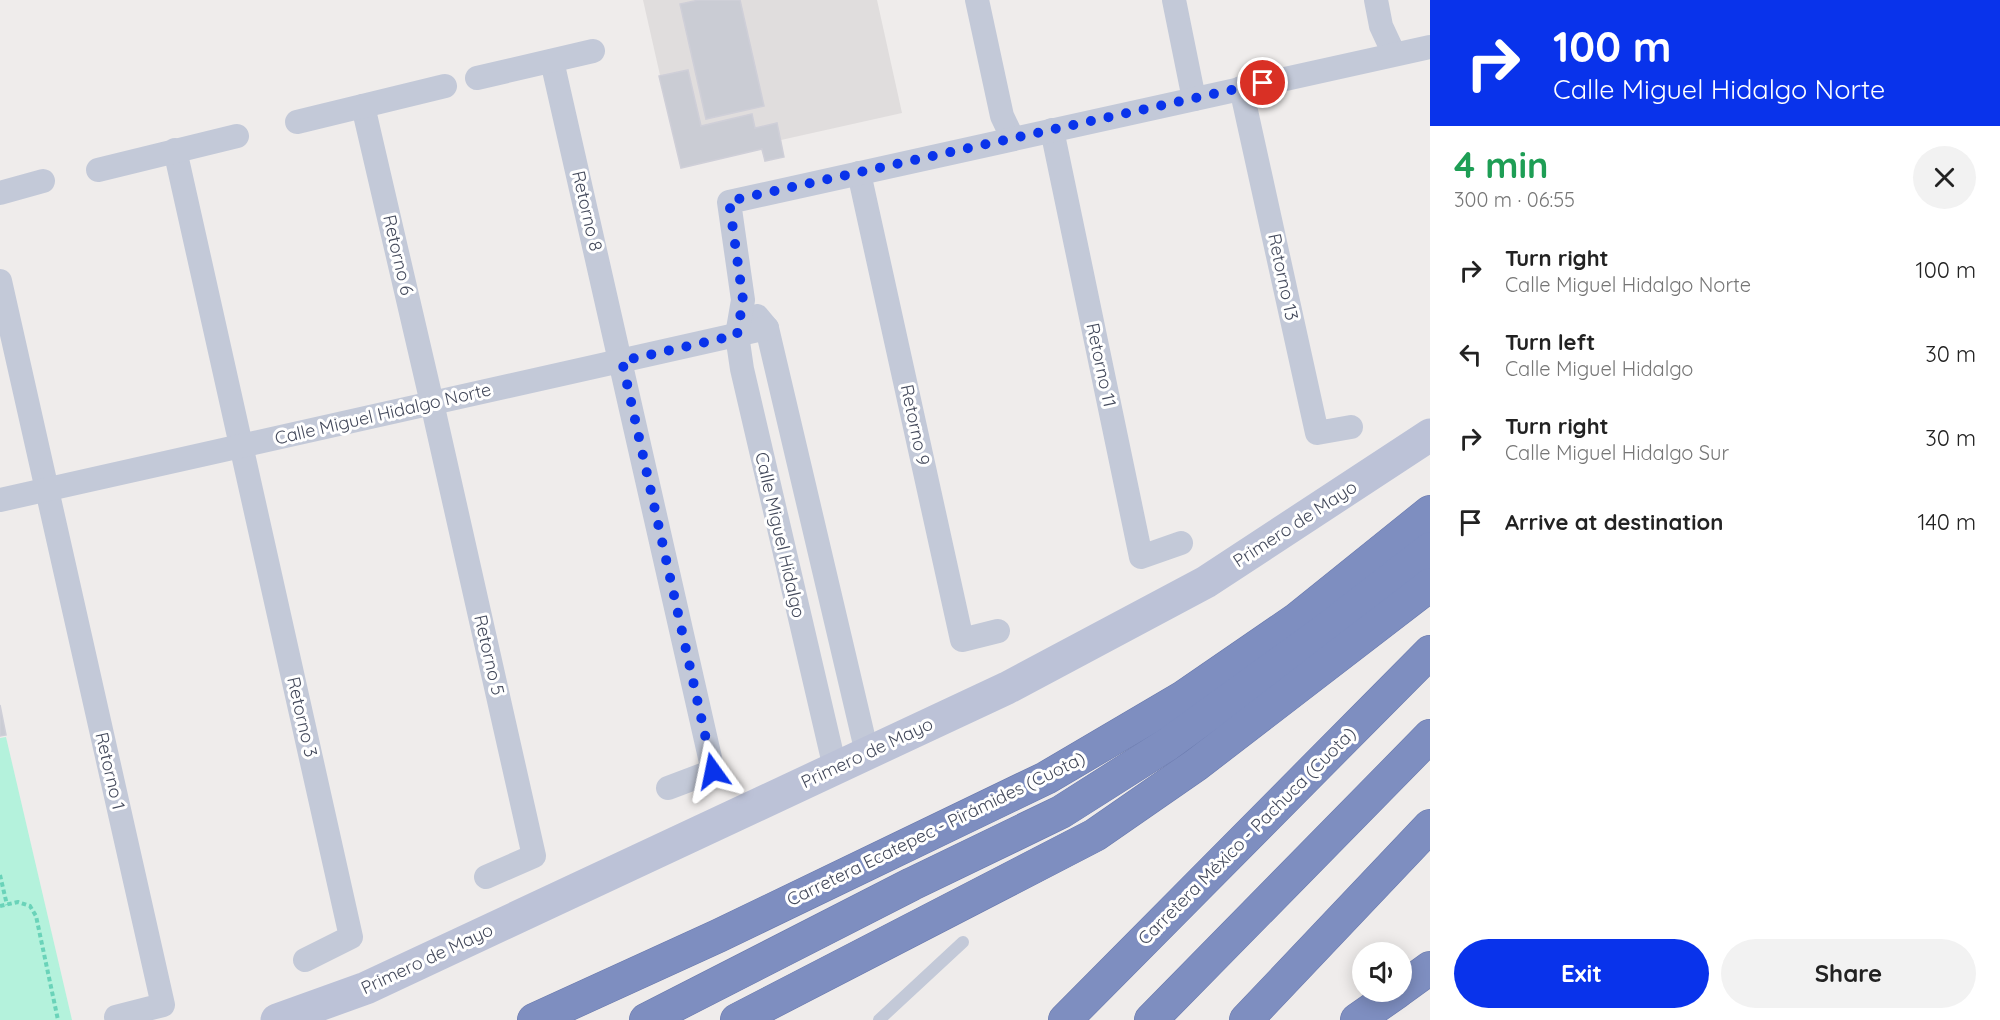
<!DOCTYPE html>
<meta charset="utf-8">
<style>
:root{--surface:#fff;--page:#f2f2f2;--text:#222;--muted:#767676;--accent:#0933eb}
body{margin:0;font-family:Quicksand,sans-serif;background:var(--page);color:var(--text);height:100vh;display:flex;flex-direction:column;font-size:22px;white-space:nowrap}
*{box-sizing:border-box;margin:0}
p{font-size:20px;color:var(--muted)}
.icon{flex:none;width:33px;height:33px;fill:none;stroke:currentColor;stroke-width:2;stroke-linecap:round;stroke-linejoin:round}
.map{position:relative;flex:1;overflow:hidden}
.sheet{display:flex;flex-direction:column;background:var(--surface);width:570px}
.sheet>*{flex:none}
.guide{background:#0933eb;color:#fff;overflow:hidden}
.fabs{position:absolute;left:1352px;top:942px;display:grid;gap:12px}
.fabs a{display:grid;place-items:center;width:60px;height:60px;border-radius:50%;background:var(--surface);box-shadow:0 3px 15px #0003;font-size:30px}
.pin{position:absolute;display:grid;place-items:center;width:51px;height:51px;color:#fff;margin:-26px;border:3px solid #fff;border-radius:50%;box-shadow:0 2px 6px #0007}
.me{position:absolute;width:66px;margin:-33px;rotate:348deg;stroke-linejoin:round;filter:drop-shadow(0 0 4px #0008)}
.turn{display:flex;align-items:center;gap:21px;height:126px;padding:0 24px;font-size:27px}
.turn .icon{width:78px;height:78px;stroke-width:2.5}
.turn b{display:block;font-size:42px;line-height:51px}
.round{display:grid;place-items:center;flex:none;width:63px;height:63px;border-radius:32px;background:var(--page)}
.headline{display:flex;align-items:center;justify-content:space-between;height:102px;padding:0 24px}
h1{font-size:36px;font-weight:800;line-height:45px;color:#1e9e55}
.action{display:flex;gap:12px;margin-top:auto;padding:12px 24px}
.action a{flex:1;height:69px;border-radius:36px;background:var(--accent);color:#fff;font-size:24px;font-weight:800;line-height:69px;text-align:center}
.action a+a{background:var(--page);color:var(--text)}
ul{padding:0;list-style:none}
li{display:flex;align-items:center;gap:18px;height:84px;padding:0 24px}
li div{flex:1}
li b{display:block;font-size:22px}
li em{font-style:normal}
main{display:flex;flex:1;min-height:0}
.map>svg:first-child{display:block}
.education{fill:#e0dddd}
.green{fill:#b4f2dc}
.building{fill:#caccd4;stroke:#cfcfd8;stroke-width:1.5}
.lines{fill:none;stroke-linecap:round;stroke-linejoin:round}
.highway-casing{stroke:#6979ac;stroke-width:34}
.path{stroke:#6ad3b9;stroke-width:4;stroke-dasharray:4.5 3;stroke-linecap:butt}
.lane{stroke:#c3c9d8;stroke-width:12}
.street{stroke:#c3c9d8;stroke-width:24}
.secondary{stroke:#bcc2d7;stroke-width:33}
.highway{stroke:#7e8ec0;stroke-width:33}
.route{stroke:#0933eb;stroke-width:10;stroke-dasharray:0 18}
.labels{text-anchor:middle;stroke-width:6;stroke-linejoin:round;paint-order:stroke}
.street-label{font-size:18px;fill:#43495b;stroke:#fff}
</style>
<main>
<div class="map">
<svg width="1430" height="1020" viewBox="0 0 1430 1020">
<rect width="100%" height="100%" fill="#efeceb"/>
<!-- education -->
<polygon class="education" points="643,0 877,0 902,113 781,140 784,157 765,161 761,149 681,168"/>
<!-- green -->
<polygon class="green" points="6,737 72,1020 0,1020 0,738"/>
<!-- building -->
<g class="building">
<polygon points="699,0 740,0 764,106 706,119 680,4"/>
<polygon points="688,70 701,126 752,114 755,128 777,123 784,157 765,161 762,149 681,168 659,76"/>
<polygon points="0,705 6,735 0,736"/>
</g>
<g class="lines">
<defs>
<g id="highway">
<polyline points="1401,989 1430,968"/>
<polyline points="534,1020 718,936 1046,778 1182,698 1297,619 1430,512"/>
<polyline points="646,1020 912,884 1061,812 1168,744 1324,631 1430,549"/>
<polyline points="737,1020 1095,835 1196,765 1430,585"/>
<polyline points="1065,1020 1430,652"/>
<polyline points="1151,1020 1430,736"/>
<polyline points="1246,1020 1430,826"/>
<polyline points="1357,1020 1397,992"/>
</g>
</defs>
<!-- highway casing -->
<use href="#highway" class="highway-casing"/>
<!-- path -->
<g class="path">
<polyline points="0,875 7,905"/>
<polyline points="0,906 18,902 30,906 36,916 58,1020"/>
</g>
<!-- lane -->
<polyline class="lane" points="879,1020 963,942"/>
<!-- street -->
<g class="street">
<polyline points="977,0 1002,116 1013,139"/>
<polyline points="1174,0 1194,99"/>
<polyline points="1376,0 1381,26 1394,54"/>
<polyline points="552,61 713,771 668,788"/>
<polyline points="477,78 593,51"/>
<polyline points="1241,88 1317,433 1351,427"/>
<polyline points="363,106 432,403 534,856 486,877"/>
<polyline points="297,122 445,86"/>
<polyline points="1052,130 1141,557 1181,543"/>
<polyline points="175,150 351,937 305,960"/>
<polyline points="98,170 237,136"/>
<polyline points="859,173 962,640 998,631"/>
<polyline points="0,193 43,181"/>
<polyline points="0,281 163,1005 116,1017"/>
<polyline points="757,316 767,328 867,753"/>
<polyline points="0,500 767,328"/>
<polyline points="835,768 742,369 737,335 743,300 729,202 1430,47"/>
</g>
<!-- secondary -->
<polyline class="secondary" points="277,1020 366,988 1007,688 1206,582 1430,435"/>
<!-- highway -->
<use href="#highway" class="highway"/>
</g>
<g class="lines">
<!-- route -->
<polyline class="route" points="713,771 622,361 737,335 743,300 729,201 1263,83"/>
</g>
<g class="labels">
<!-- street labels -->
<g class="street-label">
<text transform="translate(587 211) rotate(77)" y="6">Retorno 8</text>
<text transform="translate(398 255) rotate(77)" y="6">Retorno 6</text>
<text transform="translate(1283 277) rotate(78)" y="6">Retorno 13</text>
<text transform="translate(1101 365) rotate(78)" y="6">Retorno 11</text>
<text transform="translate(383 414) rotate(-13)" y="6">Calle Miguel Hidalgo Norte</text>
<text transform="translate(915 425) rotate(78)" y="6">Retorno 9</text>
<text transform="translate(1295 524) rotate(-33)" y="6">Primero de Mayo</text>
<text transform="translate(780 535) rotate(77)" y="6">Calle Miguel Hidalgo</text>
<text transform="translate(489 655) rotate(77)" y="6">Retorno 5</text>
<text transform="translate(302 717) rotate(77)" y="6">Retorno 3</text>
<text transform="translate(867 753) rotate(-25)" y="6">Primero de Mayo</text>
<text transform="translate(110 771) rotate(77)" y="6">Retorno 1</text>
<text transform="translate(936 829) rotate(-26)" y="6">Carretera Ecatepec - Pirámides (Cuota)</text>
<text transform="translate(1247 836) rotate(-45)" y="6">Carretera México - Pachuca (Cuota)</text>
<text transform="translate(427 959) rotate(-25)" y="6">Primero de Mayo</text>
</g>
</g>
</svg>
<div class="fabs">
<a><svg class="icon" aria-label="sound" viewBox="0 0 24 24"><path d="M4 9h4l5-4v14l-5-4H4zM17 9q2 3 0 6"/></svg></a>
</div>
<div class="pin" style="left:1263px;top:83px;background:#d93025"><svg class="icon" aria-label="arrive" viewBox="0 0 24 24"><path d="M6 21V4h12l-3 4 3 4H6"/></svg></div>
<svg class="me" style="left:713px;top:771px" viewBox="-20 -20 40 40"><path d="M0-17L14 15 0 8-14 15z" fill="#0933eb" stroke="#fff" stroke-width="4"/></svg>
</div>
<section class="sheet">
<div class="guide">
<div class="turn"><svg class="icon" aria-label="right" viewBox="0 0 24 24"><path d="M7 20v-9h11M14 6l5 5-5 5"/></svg><div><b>100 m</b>Calle Miguel Hidalgo Norte</div></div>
</div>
<div class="headline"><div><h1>4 min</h1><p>300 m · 06:55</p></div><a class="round"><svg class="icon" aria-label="close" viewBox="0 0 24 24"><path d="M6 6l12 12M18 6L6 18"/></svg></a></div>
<ul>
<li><svg class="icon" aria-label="right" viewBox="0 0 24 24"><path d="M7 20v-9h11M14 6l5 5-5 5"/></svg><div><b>Turn right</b><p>Calle Miguel Hidalgo Norte</p></div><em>100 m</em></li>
<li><svg class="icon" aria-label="left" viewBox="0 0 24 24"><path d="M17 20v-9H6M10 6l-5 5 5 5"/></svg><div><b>Turn left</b><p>Calle Miguel Hidalgo</p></div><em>30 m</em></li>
<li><svg class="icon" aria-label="right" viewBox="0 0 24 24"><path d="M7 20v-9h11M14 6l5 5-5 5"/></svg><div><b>Turn right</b><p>Calle Miguel Hidalgo Sur</p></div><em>30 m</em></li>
<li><svg class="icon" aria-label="arrive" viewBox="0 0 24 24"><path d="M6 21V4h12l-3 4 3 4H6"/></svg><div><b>Arrive at destination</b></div><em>140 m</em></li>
</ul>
<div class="action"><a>Exit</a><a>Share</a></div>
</section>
</main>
